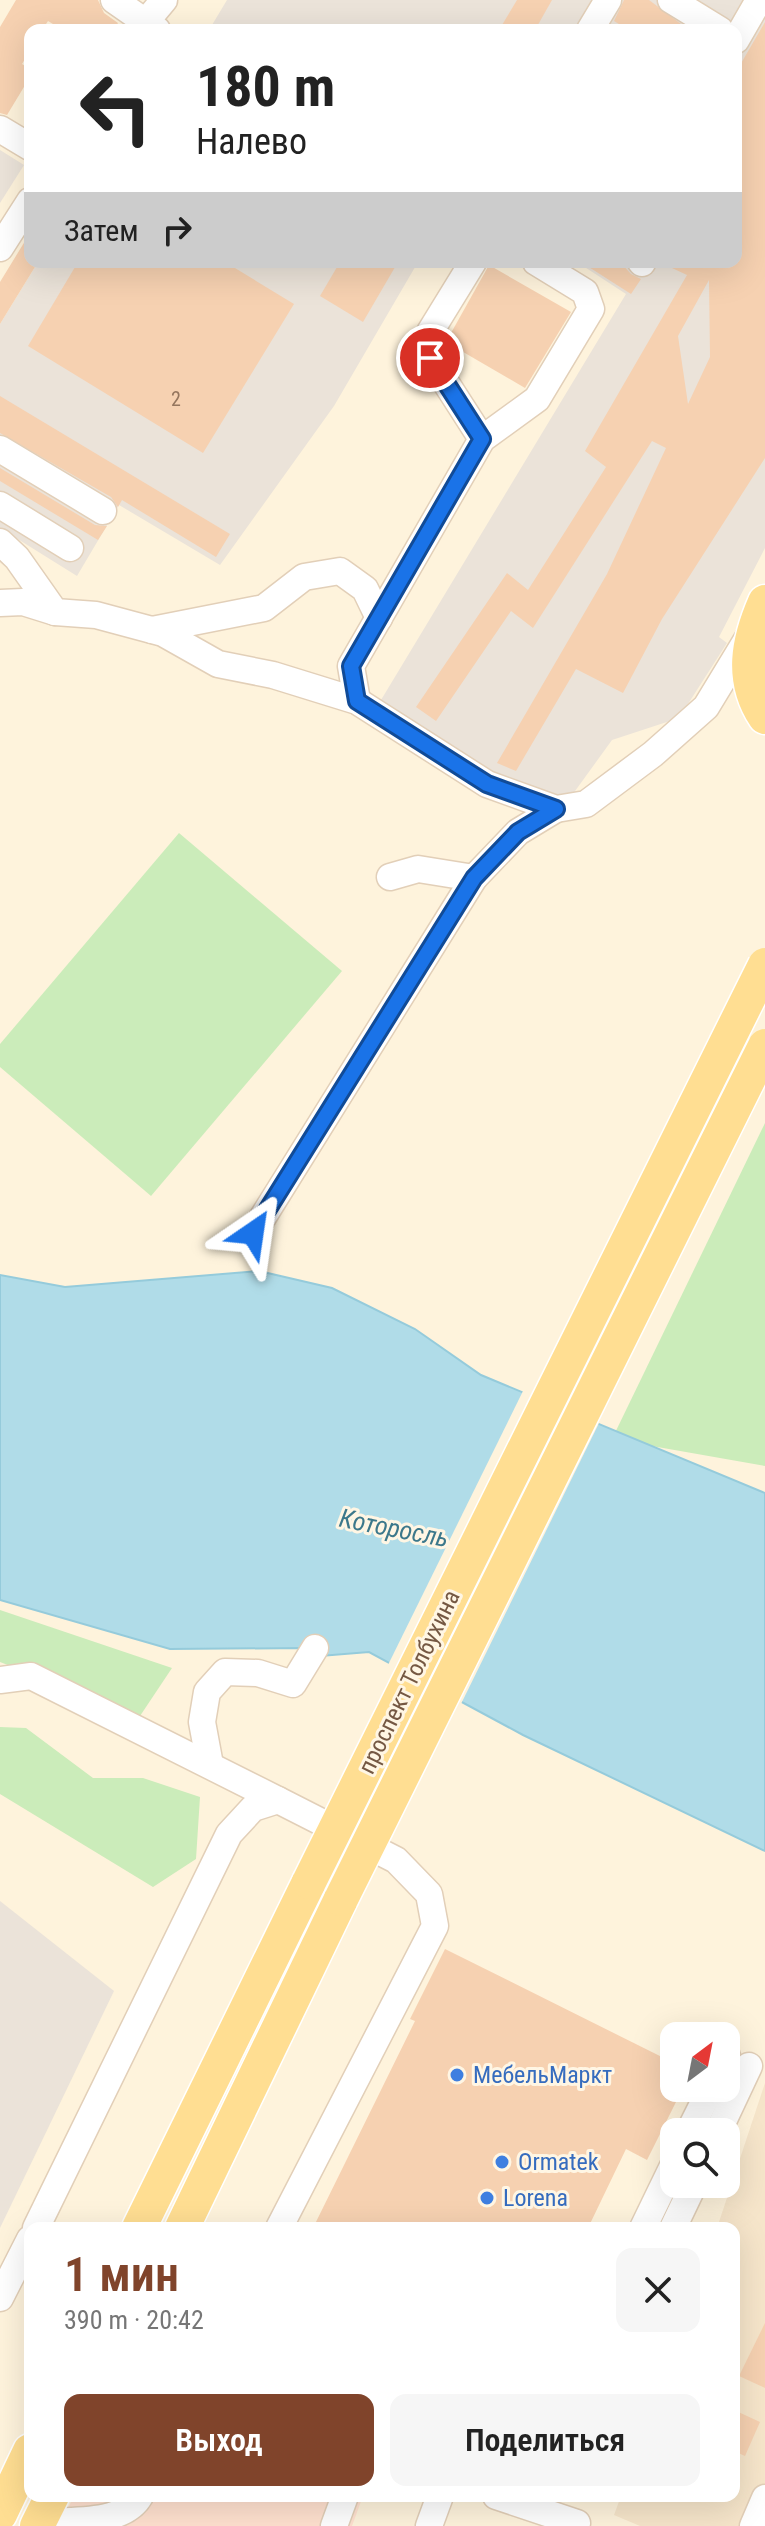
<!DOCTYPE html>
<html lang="ru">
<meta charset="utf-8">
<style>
:root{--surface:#fff;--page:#f6f6f6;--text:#222;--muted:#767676;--accent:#80442b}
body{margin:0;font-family:"Roboto Condensed",sans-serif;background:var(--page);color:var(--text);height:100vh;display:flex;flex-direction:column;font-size:30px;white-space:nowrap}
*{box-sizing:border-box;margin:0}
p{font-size:26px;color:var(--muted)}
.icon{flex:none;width:44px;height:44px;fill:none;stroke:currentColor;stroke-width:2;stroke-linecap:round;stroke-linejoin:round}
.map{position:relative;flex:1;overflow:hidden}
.drawer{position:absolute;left:24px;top:2222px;width:716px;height:280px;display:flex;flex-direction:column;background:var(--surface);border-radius:16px;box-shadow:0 8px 32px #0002}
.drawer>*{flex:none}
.hud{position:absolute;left:24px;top:24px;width:718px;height:244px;border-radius:16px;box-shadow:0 8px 32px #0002;background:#fff;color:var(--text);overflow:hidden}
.needle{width:52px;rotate:32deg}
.buttons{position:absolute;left:660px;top:2022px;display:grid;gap:16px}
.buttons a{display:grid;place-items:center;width:80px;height:80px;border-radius:16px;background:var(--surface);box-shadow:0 8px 32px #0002;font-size:40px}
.pin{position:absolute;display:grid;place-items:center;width:68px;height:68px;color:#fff;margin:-34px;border:4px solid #fff;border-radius:50%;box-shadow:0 2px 8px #0007}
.me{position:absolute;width:88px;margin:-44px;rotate:32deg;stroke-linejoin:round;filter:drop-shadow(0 0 6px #0008)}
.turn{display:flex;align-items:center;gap:28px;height:168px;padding:0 40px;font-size:36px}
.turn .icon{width:104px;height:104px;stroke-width:2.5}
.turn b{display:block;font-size:56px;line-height:68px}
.then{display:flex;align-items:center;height:76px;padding:0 40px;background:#0003;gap:16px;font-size:30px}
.round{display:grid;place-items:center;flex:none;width:84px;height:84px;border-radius:16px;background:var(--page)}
.head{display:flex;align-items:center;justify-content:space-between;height:136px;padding:0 40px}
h1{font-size:48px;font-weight:600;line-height:60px;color:var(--accent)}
.cta{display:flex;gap:16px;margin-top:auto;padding:16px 40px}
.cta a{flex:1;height:92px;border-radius:16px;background:var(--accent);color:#fff;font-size:32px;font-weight:600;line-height:92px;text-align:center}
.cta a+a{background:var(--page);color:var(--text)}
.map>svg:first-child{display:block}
.residential{fill:#f6e5ca}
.commercial{fill:#ffe1cf}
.industrial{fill:#ebe3d9}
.green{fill:#cbecba}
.water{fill:#b0dce8;stroke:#95cbdb;stroke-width:2}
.pier{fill:#fef3dc}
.building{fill:#f6d1b1;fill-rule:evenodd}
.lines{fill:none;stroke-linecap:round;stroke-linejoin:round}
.minor-casing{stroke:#e2cfb8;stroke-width:29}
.major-casing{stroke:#fff;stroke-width:37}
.minor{stroke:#fff;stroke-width:26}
.major{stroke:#ffde92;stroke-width:34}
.major-bridge-casing{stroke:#fff;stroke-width:37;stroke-linecap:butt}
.major-bridge{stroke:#ffde92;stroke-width:34}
.route-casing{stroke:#114b97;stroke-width:20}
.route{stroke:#1a73e8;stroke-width:14}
.shop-dot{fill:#3f7fe0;stroke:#fff6e4;stroke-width:3}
.labels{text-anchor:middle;stroke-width:6;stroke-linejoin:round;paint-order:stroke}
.number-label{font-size:20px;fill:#95765e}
.street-label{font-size:24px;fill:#755843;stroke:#fff6e4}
.shop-label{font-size:24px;fill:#366cbe;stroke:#fff6e4;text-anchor:start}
.water-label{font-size:26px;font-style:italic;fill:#3c788b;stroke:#fff6e4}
</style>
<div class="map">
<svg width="765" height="2526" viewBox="0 0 765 2526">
<rect width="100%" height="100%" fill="#fef3dc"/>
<!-- residential -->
<polygon class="residential" points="765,2083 765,2526 640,2526 614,2515 621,2496 734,2496 734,2228 717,2228"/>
<!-- commercial -->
<polygon class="commercial" points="74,2496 363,2496 352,2526 59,2526"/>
<!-- industrial -->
<g class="industrial">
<polygon points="227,0 765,0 765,548 719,637 727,643 679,718 612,740 570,798 490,774 381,700 626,294 577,262 736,262 736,30 209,30"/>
<polygon points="0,150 24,165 0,203"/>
<polygon points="38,262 418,262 334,406 220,565 119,505 77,576 0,528 0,324"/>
<polygon points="0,1901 114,1991 0,2228"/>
</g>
<!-- green -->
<g class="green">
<polygon points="179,833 342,971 151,1196 0,1067 0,1044"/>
<polygon points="765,1123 765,1466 612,1439"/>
<polygon points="0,1610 172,1668 140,1716 0,1662"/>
<polygon points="0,1727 26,1728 93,1778 143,1778 200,1797 196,1859 153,1887 0,1794"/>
</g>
<!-- water -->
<polygon class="water" points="259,1271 332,1288 415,1329 481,1375 765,1493 765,1851 523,1735 369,1652 320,1656 306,1648 170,1649 0,1600 0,1275 65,1287"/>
<!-- pier -->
<polygon class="pier" points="524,1389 600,1421 460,1706 387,1667"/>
<!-- building -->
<g class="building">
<polygon points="16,0 98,0 104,13 118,23 114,30 63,30 48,21 42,30 30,30 30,51 22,64 30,69 30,77 7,115 0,113 0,27"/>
<polygon points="517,0 552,0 535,30 499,30"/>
<polygon points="624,0 649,0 689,30 629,30 614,21"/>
<path d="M 765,22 L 765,458 L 662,619 L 623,693 L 576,669 L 516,771 L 497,763 L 607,574 L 666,448 L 652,441 L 533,628 L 511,611 L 436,721 L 416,707 L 507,573 L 528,590 L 606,467 L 585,451 L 687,275 L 659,262 L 736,262 L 736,72 ZM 709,280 L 710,357 L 688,404 L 678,336 Z"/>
<polygon points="30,233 30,262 38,262 0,324 0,282"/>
<polygon points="78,262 225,262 294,304 203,453 28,346"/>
<polygon points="340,262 398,262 363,322 320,296"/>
<polygon points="581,262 620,262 631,274 641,279 631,294"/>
<polygon points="489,265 571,312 525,388 446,342"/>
<polygon points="0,396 230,534 216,557 122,500 118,507 111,497 0,433"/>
<polygon points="0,468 95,525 107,526 98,540 0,481"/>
<polygon points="445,1949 674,2063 674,2088 683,2088 647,2160 626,2149 588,2228 313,2228 415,2021 410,2019"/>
<polygon points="765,2323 765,2388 739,2376"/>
<polygon points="734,2410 760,2422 745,2456 734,2451"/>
</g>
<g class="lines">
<defs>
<g id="minor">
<polyline points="114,0 157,30"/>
<polyline points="671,0 720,30"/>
<polyline points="139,30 164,0"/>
<polyline points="590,30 608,0"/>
<polyline points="736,40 759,0"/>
<polyline points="0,129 30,147"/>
<polyline points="0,248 30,201"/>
<polyline points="473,262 430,332 430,358 482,439"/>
<polyline points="641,262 642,263"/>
<polyline points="0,449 103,511"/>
<polyline points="0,505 70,548"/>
<polyline points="0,542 17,558 55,612 96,615 163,633 218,664 273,675 357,701 487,784 556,809 586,804 653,754 706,707 751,633"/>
<polyline points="0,603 23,602 55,612"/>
<polyline points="152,630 264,608 304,577 340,571 365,589 379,618"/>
<polyline points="357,701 351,666 482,439 537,399 591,309 585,292 536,262"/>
<polyline points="390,877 418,869 474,878"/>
<polyline points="253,1233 474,878 518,832 556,809"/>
<polyline points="0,1680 31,1676 278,1800"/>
<polyline points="210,1765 202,1722 207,1692 225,1672 258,1673 293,1684 315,1648"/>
<polyline points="726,2057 727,2056"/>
<polyline points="689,2132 711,2088"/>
<polyline points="718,2132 749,2066"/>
<polyline points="36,2228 229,1834 253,1808 278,1800 396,1860 429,1894 435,1926 279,2228"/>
<polyline points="643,2228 674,2164"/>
<polyline points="673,2228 694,2184"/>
<polyline points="0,2298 30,2239"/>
<polyline points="496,2496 577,2523"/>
<path d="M 39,2522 C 68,2520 124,2525 140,2496"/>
<polyline points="334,2526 345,2496"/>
<polyline points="429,2526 440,2496"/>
<polyline points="753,2526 765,2498"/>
</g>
<g id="major">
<path d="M 765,602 C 748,641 740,679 765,717"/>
<polyline points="139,2228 309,1882"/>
<polyline points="182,2228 341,1899"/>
<polyline points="0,2514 30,2451"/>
<polyline points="37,2526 52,2496"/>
</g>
</defs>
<!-- minor casing -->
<use href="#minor" class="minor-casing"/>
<!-- major casing -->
<use href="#major" class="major-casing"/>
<!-- minor -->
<use href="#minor" class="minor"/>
<!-- major -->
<use href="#major" class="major"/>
<defs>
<g id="major-bridge">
<polyline points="309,1882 765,965"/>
<polyline points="341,1899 765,1046"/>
</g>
</defs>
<!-- major-bridge casing -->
<use href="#major-bridge" class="major-bridge-casing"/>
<!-- major-bridge -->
<use href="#major-bridge" class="major-bridge"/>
</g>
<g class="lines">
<defs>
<polyline id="route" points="253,1233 474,878 518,832 556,809 487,784 357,701 351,666 482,439 430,358"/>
</defs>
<!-- route casing -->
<use href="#route" class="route-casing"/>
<!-- route -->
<use href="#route" class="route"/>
</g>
<!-- markers -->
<g class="shop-dot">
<circle cx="457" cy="2075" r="8"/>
<circle cx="502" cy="2162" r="8"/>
<circle cx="487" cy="2198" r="8"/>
</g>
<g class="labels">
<!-- number labels -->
<g class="number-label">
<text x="176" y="406">2</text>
</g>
<!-- street labels -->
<g class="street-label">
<text transform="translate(409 1682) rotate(-64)" y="8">проспект Толбухина</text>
</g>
<!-- shop labels -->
<g class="shop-label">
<text x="473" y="2083">МебельМаркт</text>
<text x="518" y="2170">Ormatek</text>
<text x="503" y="2206">Lorena</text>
</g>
<!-- water labels -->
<g class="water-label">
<text transform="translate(394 1528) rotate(11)" y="9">Которосль</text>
</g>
</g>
</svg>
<div class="buttons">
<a><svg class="needle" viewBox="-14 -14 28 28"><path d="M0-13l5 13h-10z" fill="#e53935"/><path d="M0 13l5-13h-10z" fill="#767676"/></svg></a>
<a><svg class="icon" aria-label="search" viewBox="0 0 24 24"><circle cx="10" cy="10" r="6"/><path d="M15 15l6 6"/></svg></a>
</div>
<div class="pin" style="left:430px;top:358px;background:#d93025"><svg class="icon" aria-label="arrive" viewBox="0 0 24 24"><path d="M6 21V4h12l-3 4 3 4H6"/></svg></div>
<svg class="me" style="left:253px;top:1233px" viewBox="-20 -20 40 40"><path d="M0-17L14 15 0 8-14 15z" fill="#1a73e8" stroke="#fff" stroke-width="4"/></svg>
<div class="hud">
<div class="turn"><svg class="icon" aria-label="left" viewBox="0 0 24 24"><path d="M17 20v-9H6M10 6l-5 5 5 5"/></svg><div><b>180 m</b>Налево</div></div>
<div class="then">Затем<svg class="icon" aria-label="right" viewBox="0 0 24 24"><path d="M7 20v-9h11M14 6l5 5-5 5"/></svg></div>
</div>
<section class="drawer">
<div class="head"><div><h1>1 мин</h1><p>390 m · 20:42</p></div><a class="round"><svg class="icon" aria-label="close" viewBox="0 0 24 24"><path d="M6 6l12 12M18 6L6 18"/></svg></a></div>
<div class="cta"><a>Выход</a><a>Поделиться</a></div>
</section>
</div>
